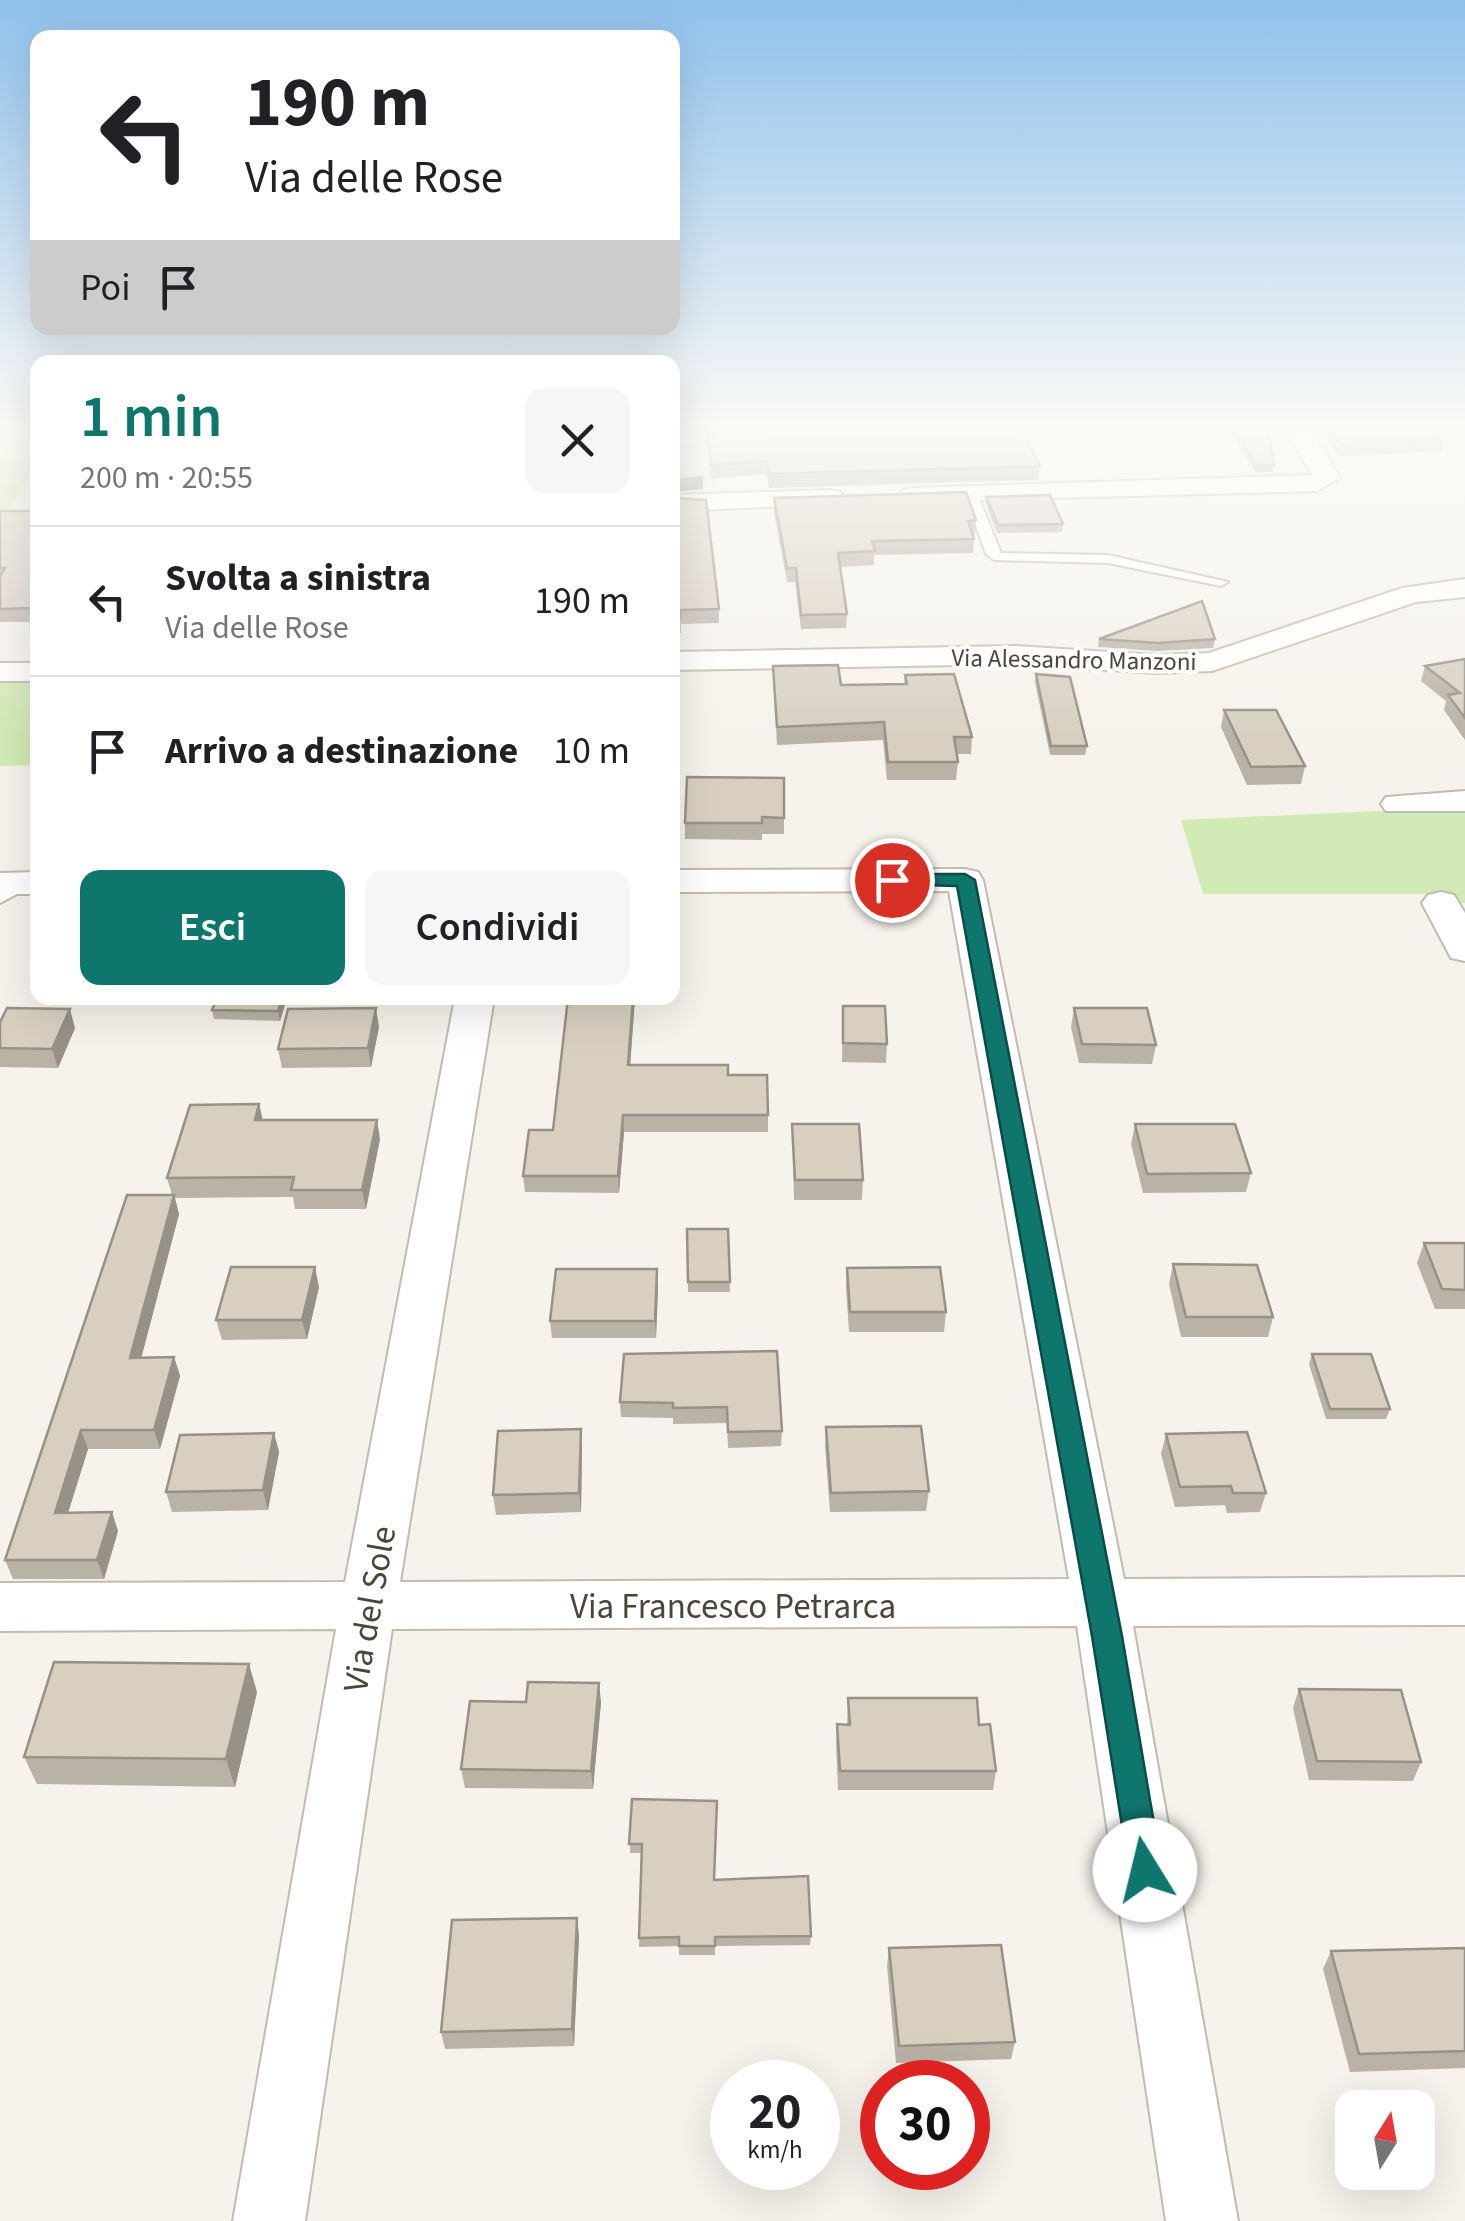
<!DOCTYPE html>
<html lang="it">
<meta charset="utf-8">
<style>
:root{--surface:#fff;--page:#f6f6f6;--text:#202124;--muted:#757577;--line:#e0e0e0;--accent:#0f766e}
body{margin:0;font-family:"Source Sans 3",sans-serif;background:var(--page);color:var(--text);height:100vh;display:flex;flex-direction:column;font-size:38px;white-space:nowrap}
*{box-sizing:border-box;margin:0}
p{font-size:32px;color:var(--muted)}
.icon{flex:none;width:55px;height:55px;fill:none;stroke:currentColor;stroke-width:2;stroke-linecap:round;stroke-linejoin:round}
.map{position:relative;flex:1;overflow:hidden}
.sheet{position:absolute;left:30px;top:355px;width:650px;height:650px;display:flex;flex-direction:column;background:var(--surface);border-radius:20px;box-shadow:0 10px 40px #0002}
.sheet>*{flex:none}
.banner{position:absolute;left:30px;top:30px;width:650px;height:305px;border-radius:20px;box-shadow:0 10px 40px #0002;background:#fff;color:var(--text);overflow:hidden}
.needle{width:65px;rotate:11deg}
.tools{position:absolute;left:1335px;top:2090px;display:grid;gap:20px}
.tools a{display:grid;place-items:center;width:100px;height:100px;border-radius:20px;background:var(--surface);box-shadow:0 10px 40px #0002;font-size:50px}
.speed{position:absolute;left:710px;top:2060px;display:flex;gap:20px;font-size:50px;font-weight:700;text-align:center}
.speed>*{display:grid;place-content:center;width:130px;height:130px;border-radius:50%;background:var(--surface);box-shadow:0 10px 40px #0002;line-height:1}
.speed small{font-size:25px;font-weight:400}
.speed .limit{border:15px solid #d22;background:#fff;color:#111}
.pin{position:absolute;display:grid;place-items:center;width:85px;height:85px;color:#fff;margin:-42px;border:5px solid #fff;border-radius:50%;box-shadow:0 2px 10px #0007}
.me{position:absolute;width:110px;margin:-55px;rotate:351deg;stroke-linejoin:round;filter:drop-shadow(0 0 8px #0008)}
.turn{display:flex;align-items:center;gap:35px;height:210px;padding:0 50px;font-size:45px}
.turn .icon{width:130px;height:130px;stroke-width:2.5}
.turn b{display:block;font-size:70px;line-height:85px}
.then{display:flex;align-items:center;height:95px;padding:0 50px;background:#0003;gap:20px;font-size:38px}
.round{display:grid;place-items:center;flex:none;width:105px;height:105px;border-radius:20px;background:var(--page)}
.overview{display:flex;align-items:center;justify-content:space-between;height:170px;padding:0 50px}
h1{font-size:60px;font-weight:600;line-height:75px;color:var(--accent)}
.button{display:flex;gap:20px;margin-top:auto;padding:20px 50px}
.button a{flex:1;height:115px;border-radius:20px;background:var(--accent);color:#fff;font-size:40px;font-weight:600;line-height:115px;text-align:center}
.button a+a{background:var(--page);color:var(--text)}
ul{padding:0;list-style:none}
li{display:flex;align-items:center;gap:30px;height:150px;padding:0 50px;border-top:2px solid var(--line)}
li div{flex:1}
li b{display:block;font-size:38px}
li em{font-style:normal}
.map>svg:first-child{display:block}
.green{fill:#d2eab5}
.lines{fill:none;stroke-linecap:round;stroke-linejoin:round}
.service-casing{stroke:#c2bbae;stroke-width:4}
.minor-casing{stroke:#c2bbae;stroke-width:4}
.service{fill:#fff;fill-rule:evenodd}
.minor{fill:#fff;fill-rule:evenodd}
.wall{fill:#bab2a6}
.shaded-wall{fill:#979187}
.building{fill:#d8cfc1;stroke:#979187;stroke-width:2.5}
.route{fill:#0f766e;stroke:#0a4d48;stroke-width:2.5}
.labels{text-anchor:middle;stroke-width:8;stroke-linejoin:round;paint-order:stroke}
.far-street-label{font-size:25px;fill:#4b4439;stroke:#fff}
.near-street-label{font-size:35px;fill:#4b4439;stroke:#fff}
</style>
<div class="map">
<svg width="1465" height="2221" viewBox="0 0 1465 2221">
<rect width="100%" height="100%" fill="#f6f3ec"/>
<!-- green -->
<g class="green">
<polygon points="37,460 37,463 0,525 0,461"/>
<polygon points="37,679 37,765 0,766 0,680"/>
<polygon points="1465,807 1465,903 1459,903 1455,894 1203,894 1181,820"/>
</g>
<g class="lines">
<defs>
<polygon id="service" points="971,490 977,494 1001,553 1108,555 1228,582 1221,586 1108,563 994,560 986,554 965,494"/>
<g id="minor">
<polygon points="951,426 1309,426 1340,478 1317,491 903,502 899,496 903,490 912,488 1312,475 1288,433 963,434"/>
<polygon points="767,427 776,429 779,434 776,439 672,444 672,430"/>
<polygon points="831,490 840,492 844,498 840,504 672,511 672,495"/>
<polygon points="1465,579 1465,597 1416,602 1212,671 1157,673 1015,664 672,670 672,652 1015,646 1157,655 1209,653 1402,588"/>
<rect x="0" y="663" width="38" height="18"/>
<polygon points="1465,791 1465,811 1386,811 1381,804 1386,797"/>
<polygon points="965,869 978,872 983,880 1124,1579 1465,1577 1465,1625 1133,1626 1238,2221 1166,2221 1077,1626 392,1629 305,2221 233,2221 336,1629 0,1631 0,1583 345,1582 455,998 494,998 400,1582 1069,1579 949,891 672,892 672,870"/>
<polygon points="38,872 38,894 17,894 0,903 0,873"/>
<polygon points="1441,892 1454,895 1465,913 1465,961 1451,958 1422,903 1428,895"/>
</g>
</defs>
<!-- service casing -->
<use href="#service" class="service-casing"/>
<!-- minor casing -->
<use href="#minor" class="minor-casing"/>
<!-- service -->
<use href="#service" class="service"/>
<!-- minor -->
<use href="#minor" class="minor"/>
</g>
<!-- wall -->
<g class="wall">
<polygon points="1320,426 1422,426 1444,440 1441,452 1338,456"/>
<polygon points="1234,429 1274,465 1273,472 1256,473 1233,437"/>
<polygon points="708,433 1040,466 1038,480 769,488 766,474 711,479"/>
<polygon points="986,497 1063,524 1062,532 997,533 986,505"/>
<polygon points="672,498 719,609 719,623 681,624 681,633 672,633"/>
<polygon points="774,498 976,520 975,534 972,534 974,539 973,553 874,555 874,565 840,567 847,614 846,628 801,629 795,582 787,582 774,512"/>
<polygon points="0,511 32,511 37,622 0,622"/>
<polygon points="1099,639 1215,639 1213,648 1157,651 1098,647"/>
<polygon points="1465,659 1465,740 1444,710 1446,701 1421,681 1425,666"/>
<polygon points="773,666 841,685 904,684 905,675 972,737 971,754 957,754 958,762 956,780 887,780 883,740 777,745"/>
<polygon points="1036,674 1087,746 1085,755 1050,755 1035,682"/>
<polygon points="1224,710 1305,766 1301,784 1247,785 1221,727"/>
<polygon points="784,778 784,834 762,834 762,840 685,839 685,823"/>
<polygon points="152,998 287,998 280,1021 214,1019 212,1010 215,1003 153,1002"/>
<polygon points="568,998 635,998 630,1065 728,1075 768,1115 768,1132 624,1132 619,1193 525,1192 523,1176 553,1130"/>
<polygon points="843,1006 887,1044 886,1063 842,1062"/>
<polygon points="1074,1008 1156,1045 1152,1064 1079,1063 1071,1027"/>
<polygon points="0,1022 75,1028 58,1068 0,1067"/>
<polygon points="379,1027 371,1067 282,1068 278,1049"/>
<polygon points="259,1104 263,1120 380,1139 366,1209 295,1209 293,1197 175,1198 179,1214 141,1358 174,1357 180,1376 160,1449 88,1449 68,1513 118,1531 104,1579 13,1579 5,1560 172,1195 167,1178"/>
<polygon points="792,1124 863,1180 862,1200 794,1200"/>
<polygon points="1135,1124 1251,1173 1246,1192 1143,1193 1131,1144"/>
<polygon points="687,1229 728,1229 730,1292 688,1292"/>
<polygon points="1424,1243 1465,1243 1465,1309 1435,1309 1417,1263"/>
<polygon points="1173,1264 1273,1317 1268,1337 1181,1337 1169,1284"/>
<polygon points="847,1268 946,1312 944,1332 849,1332 846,1287"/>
<polygon points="319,1287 307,1339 222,1340 216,1320"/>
<polygon points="658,1287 656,1338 552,1338 550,1321"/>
<polygon points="624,1354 782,1431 781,1446 728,1448 727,1423 673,1424 673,1418 621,1417 620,1402"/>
<polygon points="1312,1354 1390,1409 1386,1419 1326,1419 1309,1364"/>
<polygon points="826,1427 929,1491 926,1511 830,1512 825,1446"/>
<polygon points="581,1429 582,1449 581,1512 496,1515 493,1495"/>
<polygon points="274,1433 279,1452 268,1510 172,1512 166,1492"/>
<polygon points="1166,1434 1266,1493 1260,1512 1227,1513 1225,1505 1175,1507 1161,1454"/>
<polygon points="1299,1689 1421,1762 1413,1781 1309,1780 1293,1708"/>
<polygon points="257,1692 235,1787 37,1784 24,1757"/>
<polygon points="848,1698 979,1725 996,1771 993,1790 838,1790 836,1743 837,1724 847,1725"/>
<polygon points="601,1702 593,1789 465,1788 461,1769"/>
<polygon points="632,1799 715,1880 811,1936 810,1945 715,1946 715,1955 679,1955 679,1946 639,1947 642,1853 630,1853"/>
<polygon points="577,1918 579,1936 574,2046 445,2049 441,2032"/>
<polygon points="889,1948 1015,2042 1011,2059 896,2063 887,1966"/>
<polygon points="1465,1948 1465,2068 1350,2072 1323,1969 1331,1951"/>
</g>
<!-- shaded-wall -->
<g class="shaded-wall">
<polygon points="703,476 703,489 672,492 672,479"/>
<polygon points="38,600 38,620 37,622 33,608"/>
<polygon points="282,998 287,998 280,1021 278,1011"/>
<polygon points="633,998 635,998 629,1081 628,1065"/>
<polygon points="376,1008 379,1027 371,1067 368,1048"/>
<polygon points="70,1009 75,1028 58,1068 52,1049"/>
<polygon points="259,1104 263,1123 255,1120"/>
<polygon points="623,1115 624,1132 619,1193 618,1176"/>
<polygon points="377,1120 380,1139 366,1209 362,1190"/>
<polygon points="174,1195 179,1214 136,1378 130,1358"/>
<polygon points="315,1267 319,1287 307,1339 302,1320"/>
<polygon points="657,1269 658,1287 656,1338 655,1321"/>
<polygon points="174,1357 180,1376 160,1449 154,1430"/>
<polygon points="581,1429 582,1449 581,1512 579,1493"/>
<polygon points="81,1430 88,1449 62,1532 55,1513"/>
<polygon points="274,1433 279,1452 268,1510 263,1490"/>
<polygon points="112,1512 118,1531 104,1579 97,1560"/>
<polygon points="249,1664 257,1692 235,1787 226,1759"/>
<polygon points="599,1683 601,1702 593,1789 591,1771"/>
<polygon points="577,1918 579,1936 574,2046 572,2029"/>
</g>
<!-- building -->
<g class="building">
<polygon points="898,426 1021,426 1040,466 769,474 767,461 711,465 708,433"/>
<polygon points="1329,426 1422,426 1444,440 1341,444"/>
<polygon points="1234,429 1268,429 1274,465 1257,465"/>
<polygon points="966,492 976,520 968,521 974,539 872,541 875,551 838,553 847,614 801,615 796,568 787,568 774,498"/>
<polygon points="1050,495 1063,524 998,525 986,497"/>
<polygon points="672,498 706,500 719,609 680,610 680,618 672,619"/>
<polygon points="38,500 38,600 33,608 0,609 0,576 5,568 0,568 0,511 32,511"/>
<polygon points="1202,601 1215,639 1158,643 1099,639"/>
<polygon points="1465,659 1465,718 1448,695 1460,693 1425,666"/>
<polygon points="838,665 841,685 907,684 905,675 954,674 972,737 954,737 958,762 888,762 884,722 777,727 773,666"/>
<polygon points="1036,674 1070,677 1087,746 1051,746"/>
<polygon points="1224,710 1276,710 1305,766 1251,767"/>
<polygon points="687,777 784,778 784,818 762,817 762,823 685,823"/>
<polygon points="217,998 282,998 278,1011 212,1010"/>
<polygon points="568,998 633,998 628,1065 728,1065 728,1075 767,1075 768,1115 623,1115 618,1176 523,1176 529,1130 553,1130"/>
<polygon points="843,1006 885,1006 887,1044 843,1043"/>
<polygon points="7,1008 70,1009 52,1049 0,1048 0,1022"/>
<polygon points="376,1008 368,1048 278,1049 288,1009"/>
<polygon points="1074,1008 1147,1008 1156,1045 1082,1044"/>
<polygon points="259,1104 255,1120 377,1120 362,1190 291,1190 294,1177 167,1178 190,1105"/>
<polygon points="792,1124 859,1124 863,1180 795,1180"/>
<polygon points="1135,1124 1235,1124 1251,1173 1147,1174"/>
<polygon points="127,1195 174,1195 130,1358 174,1357 154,1430 81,1430 55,1513 112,1512 97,1560 5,1560"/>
<polygon points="687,1229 728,1229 730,1282 688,1282"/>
<polygon points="1424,1243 1465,1243 1465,1290 1442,1289"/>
<polygon points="1173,1264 1257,1265 1273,1317 1186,1317"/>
<polygon points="231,1267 315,1267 302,1320 216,1320"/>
<polygon points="940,1267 946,1312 850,1312 847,1268"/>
<polygon points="556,1269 657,1269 655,1321 550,1321"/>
<polygon points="777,1351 782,1431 728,1432 727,1407 673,1408 673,1403 620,1402 624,1354"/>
<polygon points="1312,1354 1371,1354 1390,1409 1330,1409"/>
<polygon points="921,1426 929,1491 831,1493 826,1427"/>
<polygon points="581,1429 579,1493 493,1495 498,1431"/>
<polygon points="1247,1432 1266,1493 1233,1493 1231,1486 1180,1487 1166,1434"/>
<polygon points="274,1433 263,1490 166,1492 180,1435"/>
<polygon points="54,1662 249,1664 226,1759 24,1757"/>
<polygon points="528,1682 599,1683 591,1771 461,1769 470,1701 526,1702"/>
<polygon points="1299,1689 1401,1690 1421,1762 1317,1761"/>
<polygon points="848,1698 977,1698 979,1725 990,1724 996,1771 840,1771 837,1724 850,1725"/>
<polygon points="632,1799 717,1801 714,1880 808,1876 811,1936 715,1937 715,1946 679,1946 679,1937 639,1938 642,1844 629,1844"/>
<polygon points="577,1918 572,2029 441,2032 452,1920"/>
<polygon points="1001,1945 1015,2042 899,2046 889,1948"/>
<polygon points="1465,1948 1465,2051 1359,2054 1331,1951"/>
</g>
<!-- sky -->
<linearGradient id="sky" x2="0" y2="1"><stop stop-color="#8fc1ec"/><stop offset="0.58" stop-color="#fbfaf6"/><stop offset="1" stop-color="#fbfaf6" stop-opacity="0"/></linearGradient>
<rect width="1465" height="737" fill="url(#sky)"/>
<!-- route -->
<polygon class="route" points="892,874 965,874 975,880 1122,1636 1162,1870 1157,1881 1145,1886 1133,1881 1129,1870 1092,1636 957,886 885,884 885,876"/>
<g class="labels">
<!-- far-street labels -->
<g class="far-street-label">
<text transform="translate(1074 659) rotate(1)" y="9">Via Alessandro Manzoni</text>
</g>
<!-- near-street labels -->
<g class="near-street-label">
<text x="733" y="1618">Via Francesco Petrarca</text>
<text transform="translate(369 1609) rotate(-80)" y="12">Via del Sole</text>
</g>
</g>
</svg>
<div class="tools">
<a><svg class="needle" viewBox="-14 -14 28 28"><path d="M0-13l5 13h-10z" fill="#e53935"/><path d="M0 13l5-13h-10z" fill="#757577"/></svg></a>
</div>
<div class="speed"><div>20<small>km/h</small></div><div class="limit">30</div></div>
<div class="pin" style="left:892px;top:880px;background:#d93025"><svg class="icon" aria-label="arrive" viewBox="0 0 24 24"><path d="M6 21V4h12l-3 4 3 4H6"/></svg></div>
<svg class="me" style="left:1145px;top:1870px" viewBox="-20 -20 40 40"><circle r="19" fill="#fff"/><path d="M0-13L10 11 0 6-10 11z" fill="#0f766e"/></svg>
<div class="banner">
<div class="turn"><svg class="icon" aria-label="left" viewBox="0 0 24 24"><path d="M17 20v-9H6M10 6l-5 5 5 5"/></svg><div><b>190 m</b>Via delle Rose</div></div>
<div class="then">Poi<svg class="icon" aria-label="arrive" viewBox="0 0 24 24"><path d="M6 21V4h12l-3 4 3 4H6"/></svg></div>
</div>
<section class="sheet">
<div class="overview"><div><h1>1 min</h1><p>200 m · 20:55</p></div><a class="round"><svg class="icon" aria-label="close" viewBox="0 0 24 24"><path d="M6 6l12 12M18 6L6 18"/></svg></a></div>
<ul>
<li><svg class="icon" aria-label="left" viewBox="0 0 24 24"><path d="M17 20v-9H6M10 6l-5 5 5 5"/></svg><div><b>Svolta a sinistra</b><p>Via delle Rose</p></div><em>190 m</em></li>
<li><svg class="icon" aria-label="arrive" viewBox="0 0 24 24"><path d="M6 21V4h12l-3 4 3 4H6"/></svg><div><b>Arrivo a destinazione</b></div><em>10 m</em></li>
</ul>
<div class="button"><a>Esci</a><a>Condividi</a></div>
</section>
</div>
